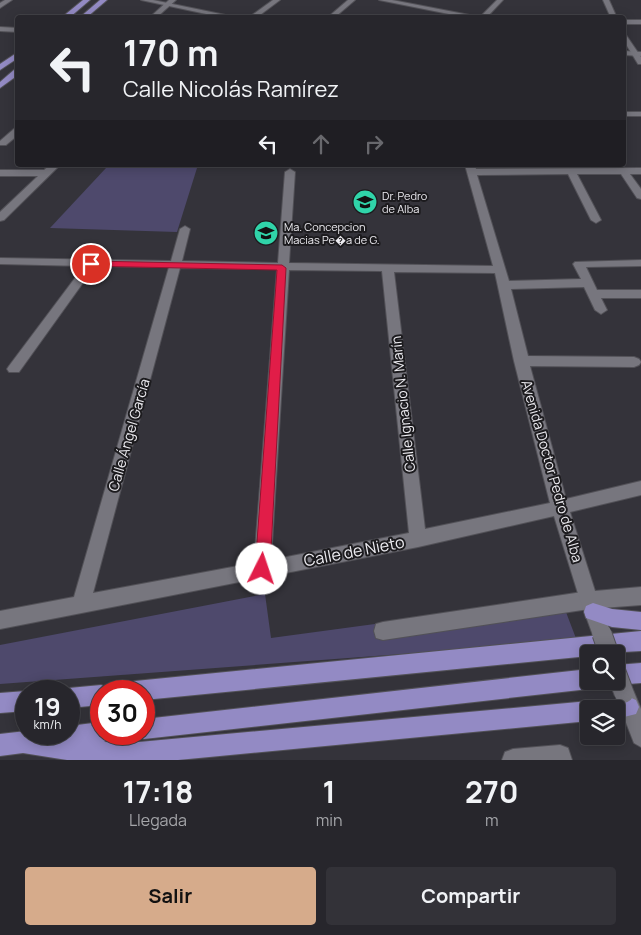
<!DOCTYPE html>
<html lang="es">
<meta charset="utf-8">
<style>
:root{--surface:#27262c;--page:#333238;--text:#f1f3f6;--muted:#a4a5a9;--line:#434348;--accent:#d6ab8b}
body{margin:0;font-family:Manrope,sans-serif;background:var(--page);color:var(--text);height:100vh;display:flex;flex-direction:column;font-size:19px;white-space:nowrap}
*{box-sizing:border-box;margin:0}
p{font-size:16px;color:var(--muted)}
.icon{flex:none;width:28px;height:28px;fill:none;stroke:currentColor;stroke-width:2;stroke-linecap:round;stroke-linejoin:round}
.map{position:relative;height:760px;overflow:hidden}
.side{display:flex;flex-direction:column;background:var(--surface);flex:1}
.side>*{flex:none}
.banner{position:absolute;left:15px;top:15px;width:611px;height:152px;border-radius:5px;box-shadow:0 2px 12px #0003,0 0 0 1px var(--line);background:#27262c;color:var(--text);overflow:hidden}
.fabs{position:absolute;left:580px;top:645px;display:grid;gap:10px}
.fabs a{display:grid;place-items:center;width:45px;height:45px;border-radius:5px;background:var(--surface);box-shadow:0 2px 12px #0003,0 0 0 1px var(--line);font-size:25px}
.speed{position:absolute;left:15px;top:680px;display:flex;gap:10px;font-size:25px;font-weight:700;text-align:center}
.speed>*{display:grid;place-content:center;width:65px;height:65px;border-radius:50%;background:var(--surface);box-shadow:0 2px 12px #0003,0 0 0 1px var(--line);line-height:1}
.speed small{font-size:12px;font-weight:400}
.speed .limit{border:8px solid #d22;background:#fff;color:#111}
.pin{position:absolute;display:grid;place-items:center;width:42px;height:42px;color:#fff;margin:-21px;border:2px solid #fff;border-radius:50%;box-shadow:0 1px 5px #0007}
.me{position:absolute;width:55px;margin:-28px;rotate:4deg;stroke-linejoin:round;filter:drop-shadow(0 0 4px #0008)}
.turn{display:flex;align-items:center;gap:18px;height:105px;padding:0 25px;font-size:22px}
.turn .icon{width:65px;height:65px;stroke-width:2.5}
.turn b{display:block;font-size:35px;line-height:42px}
.lanes{display:flex;align-items:center;height:48px;padding:0 25px;background:#0003;justify-content:center;gap:25px;direction:ltr}
.lanes .off{opacity:.35}
.eta{display:flex;justify-content:space-evenly;align-items:center;height:85px;text-align:center}
.eta b{font-size:30px;font-weight:700;line-height:35px}
.primary-button{display:flex;gap:10px;margin-top:auto;padding:10px 25px}
.primary-button a{flex:1;height:58px;border-radius:5px;background:var(--accent);color:#111;font-size:20px;font-weight:700;line-height:58px;text-align:center}
.primary-button a+a{background:var(--page);color:var(--text)}
.map>svg:first-child{display:block}
.green{fill:#4e496c}
.lines{fill:none;stroke-linecap:round;stroke-linejoin:round}
.pedestrian-casing{stroke:#525157;stroke-width:2}
.minor-casing{stroke:#525157;stroke-width:2}
.tertiary-casing{stroke:#525157;stroke-width:2}
.primary-casing{stroke:#525157;stroke-width:2}
.pedestrian{fill:#77767e;fill-rule:evenodd}
.minor{fill:#77767e;fill-rule:evenodd}
.tertiary{fill:#77767e;fill-rule:evenodd}
.primary{fill:#938ac4;fill-rule:evenodd}
.minor-bridge-casing{stroke:#525157;stroke-width:21;stroke-linecap:butt}
.minor-bridge{stroke:#77767e;stroke-width:19}
.route{fill:#e11d48;stroke:#92132f}
.labels{text-anchor:middle;stroke-width:4;stroke-linejoin:round;paint-order:stroke}
.far-poi-label{font-size:11px;fill:#edecf1;stroke:#1c1b1e;text-anchor:start}
.street-label{font-size:14px;fill:#edecf1;stroke:#1c1b1e}
.near-street-label{font-size:16px;fill:#edecf1;stroke:#1c1b1e}
</style>
<div class="map">
<svg width="641" height="760" viewBox="0 0 641 760">
<rect width="100%" height="100%" fill="#34333a"/>
<!-- green -->
<g class="green">
<polygon points="106,168 197,168 177,232 50,228"/>
<polygon points="265,594 271,638 561,599 577,641 0,684 0,645"/>
</g>
<g class="lines">
<defs>
<g id="pedestrian">
<polygon points="589,591 595,594 598,600 595,606 589,609 383,640 376,638 374,631 376,624 383,622"/>
<polygon points="560,745 568,748 572,760 502,760 505,752 513,749"/>
</g>
<g id="minor">
<polygon points="5,0 12,0 0,8 0,3"/>
<polygon points="169,0 176,0 156,18 149,18"/>
<polygon points="273,0 280,0 256,18 248,18"/>
<polygon points="348,0 355,0 334,18 327,18"/>
<polygon points="379,0 392,0 485,18 469,18"/>
<polygon points="603,0 609,0 617,18 611,18"/>
<rect x="624" y="20" width="17" height="4"/>
<polygon points="0,27 18,28 18,32 0,31"/>
<polygon points="624,34 626,35 641,57 641,64 638,64 624,41"/>
<rect x="624" y="112" width="17" height="4"/>
<polygon points="15,128 18,128 18,135 6,145 0,145 0,141"/>
<polygon points="50,165 60,165 4,220 0,221 0,212 38,176 0,176 0,170 44,170"/>
<path d="M 465,165 L 475,165 L 476,169 L 641,168 L 641,174 L 630,174 L 641,189 L 641,199 L 637,198 L 621,174 L 577,174 L 601,220 L 596,223 L 591,220 L 568,174 L 477,175 L 509,281 L 581,279 L 573,264 L 575,262 L 641,260 L 641,266 L 586,267 L 597,290 L 641,290 L 641,298 L 601,298 L 607,310 L 601,314 L 595,310 L 584,287 L 511,289 L 528,356 L 634,357 L 639,359 L 641,362 L 639,365 L 634,367 L 530,366 L 566,499 L 641,481 L 641,495 L 570,512 L 595,591 L 641,587 L 641,605 L 602,608 L 611,634 L 609,641 L 602,643 L 595,641 L 580,600 L 554,516 L 418,547 L 0,629 L 0,611 L 74,597 L 169,267 L 95,266 L 19,372 L 9,372 L 7,369 L 9,366 L 84,266 L 0,264 L 0,258 L 171,261 L 180,229 L 185,226 L 190,229 L 182,261 L 278,263 L 285,172 L 290,169 L 295,172 L 289,263 L 493,266 ZM 180,268 L 277,269 L 254,563 L 93,593 ZM 289,270 L 382,271 L 409,533 L 271,560 ZM 394,272 L 495,273 L 514,361 L 550,503 L 425,529 Z"/>
<polygon points="626,687 633,690 641,709 641,747 634,743 616,697 619,690"/>
</g>
<g id="tertiary">
<polygon points="141,0 153,0 240,18 225,18"/>
<polygon points="497,0 503,0 486,18 479,18"/>
<polygon points="624,51 641,52 641,56 624,55"/>
</g>
<g id="primary">
<polygon points="83,0 90,0 69,18 61,18"/>
<polygon points="100,0 107,0 86,18 79,18"/>
<polygon points="18,52 18,58 0,70 0,64"/>
<polygon points="15,69 18,69 18,75 0,88 0,82"/>
<polygon points="593,603 612,609 641,612 641,630 612,627 586,618 584,612 586,606"/>
<polygon points="641,631 641,651 589,654 589,656 144,700 144,691 125,691 128,684 135,681"/>
<polygon points="641,663 641,683 616,685 609,682 616,681 616,665"/>
<polygon points="589,669 589,681 598,681 596,686 589,689 144,739 137,736 136,734 144,734 144,719"/>
<polygon points="101,685 108,688 110,691 101,691 101,705 69,708 69,691 62,691 69,688"/>
<polygon points="26,691 26,711 0,713 0,693"/>
<polygon points="629,697 636,700 639,707 636,714 616,719 616,709 602,709 605,702"/>
<polygon points="589,701 596,704 598,709 589,709 589,721 178,760 67,760 23,753 0,756 0,734 26,731 26,734 69,734 69,726 101,722 101,734 111,734 108,740 104,742 128,743"/>
</g>
</defs>
<!-- pedestrian casing -->
<use href="#pedestrian" class="pedestrian-casing"/>
<!-- minor casing -->
<use href="#minor" class="minor-casing"/>
<!-- tertiary casing -->
<use href="#tertiary" class="tertiary-casing"/>
<!-- primary casing -->
<use href="#primary" class="primary-casing"/>
<!-- pedestrian -->
<use href="#pedestrian" class="pedestrian"/>
<!-- minor -->
<use href="#minor" class="minor"/>
<!-- tertiary -->
<use href="#tertiary" class="tertiary"/>
<!-- primary -->
<use href="#primary" class="primary"/>
<defs>
<g id="minor-bridge">
<polyline points="602,634 609,654"/>
<polyline points="616,672 624,693"/>
</g>
</defs>
<!-- minor-bridge casing -->
<use href="#minor-bridge" class="minor-bridge-casing"/>
<!-- minor-bridge -->
<use href="#minor-bridge" class="minor-bridge"/>
</g>
<!-- route -->
<polygon class="route" points="91,261 282,265 286,268 270,569 268,574 262,576 257,574 255,569 277,270 87,266 87,262"/>
<!-- icons -->
<defs>
<symbol id="school-disc" viewBox="-11 -11 22 22"><circle r="9.5" fill="#30d4a9" stroke="#1c1b1e"/><path d="M0-5L7-2L0 1L-7-2ZM-4 1L0 2.5L4 1V4Q0 6-4 4Z" fill="#111"/></symbol>
</defs>
<g fill-rule="evenodd">
<use href="#school-disc" x="351" y="188" width="28" height="28"/>
<use href="#school-disc" x="252" y="219" width="28" height="28"/>
</g>
<g class="labels">
<!-- far-poi labels -->
<g class="far-poi-label">
<text x="382" y="200">Dr. Pedro<tspan x="382" dy="13">de Alba</tspan></text>
<text x="284" y="231">Ma. Concepcion<tspan x="284" dy="13">Macias Pe�a de G.</tspan></text>
</g>
<!-- street labels -->
<g class="street-label">
<text transform="translate(403 404) rotate(-96)" y="5">Calle Ignacio N. Marín</text>
<text transform="translate(129 435) rotate(-74)" y="5">Calle Ángel García</text>
<text transform="translate(552 471) rotate(74)" y="5">Avenida Doctor Pedro de Alba</text>
</g>
<!-- near-street labels -->
<g class="near-street-label">
<text transform="translate(354 551) rotate(-11)" y="6">Calle de Nieto</text>
</g>
</g>
</svg>
<div class="fabs">
<a><svg class="icon" aria-label="search" viewBox="0 0 24 24"><circle cx="10" cy="10" r="6"/><path d="M15 15l6 6"/></svg></a>
<a><svg class="icon" aria-label="layers" viewBox="0 0 24 24"><path d="M12 4l9 5-9 5-9-5zM3 14l9 5 9-5"/></svg></a>
</div>
<div class="speed"><div>19<small>km/h</small></div><div class="limit">30</div></div>
<div class="pin" style="left:91px;top:264px;background:#d93025"><svg class="icon" aria-label="arrive" viewBox="0 0 24 24"><path d="M6 21V4h12l-3 4 3 4H6"/></svg></div>
<svg class="me" style="left:262px;top:569px" viewBox="-20 -20 40 40"><circle r="19" fill="#fff"/><path d="M0-13L10 11 0 6-10 11z" fill="#e11d48"/></svg>
<div class="banner">
<div class="turn"><svg class="icon" aria-label="left" viewBox="0 0 24 24"><path d="M17 20v-9H6M10 6l-5 5 5 5"/></svg><div><b>170 m</b>Calle Nicolás Ramírez</div></div>
<div class="lanes"><svg class="icon" aria-label="left" viewBox="0 0 24 24"><path d="M17 20v-9H6M10 6l-5 5 5 5"/></svg><svg class="icon off" aria-label="ahead" viewBox="0 0 24 24"><path d="M12 20V5M6 11l6-6 6 6"/></svg><svg class="icon off" aria-label="right" viewBox="0 0 24 24"><path d="M7 20v-9h11M14 6l5 5-5 5"/></svg></div>
</div>
</div>
<section class="side">
<div class="eta">
<div><b>17:18</b><p>Llegada</p></div>
<div><b>1</b><p>min</p></div>
<div><b>270</b><p>m</p></div>
</div>
<div class="primary-button"><a>Salir</a><a>Compartir</a></div>
</section>
